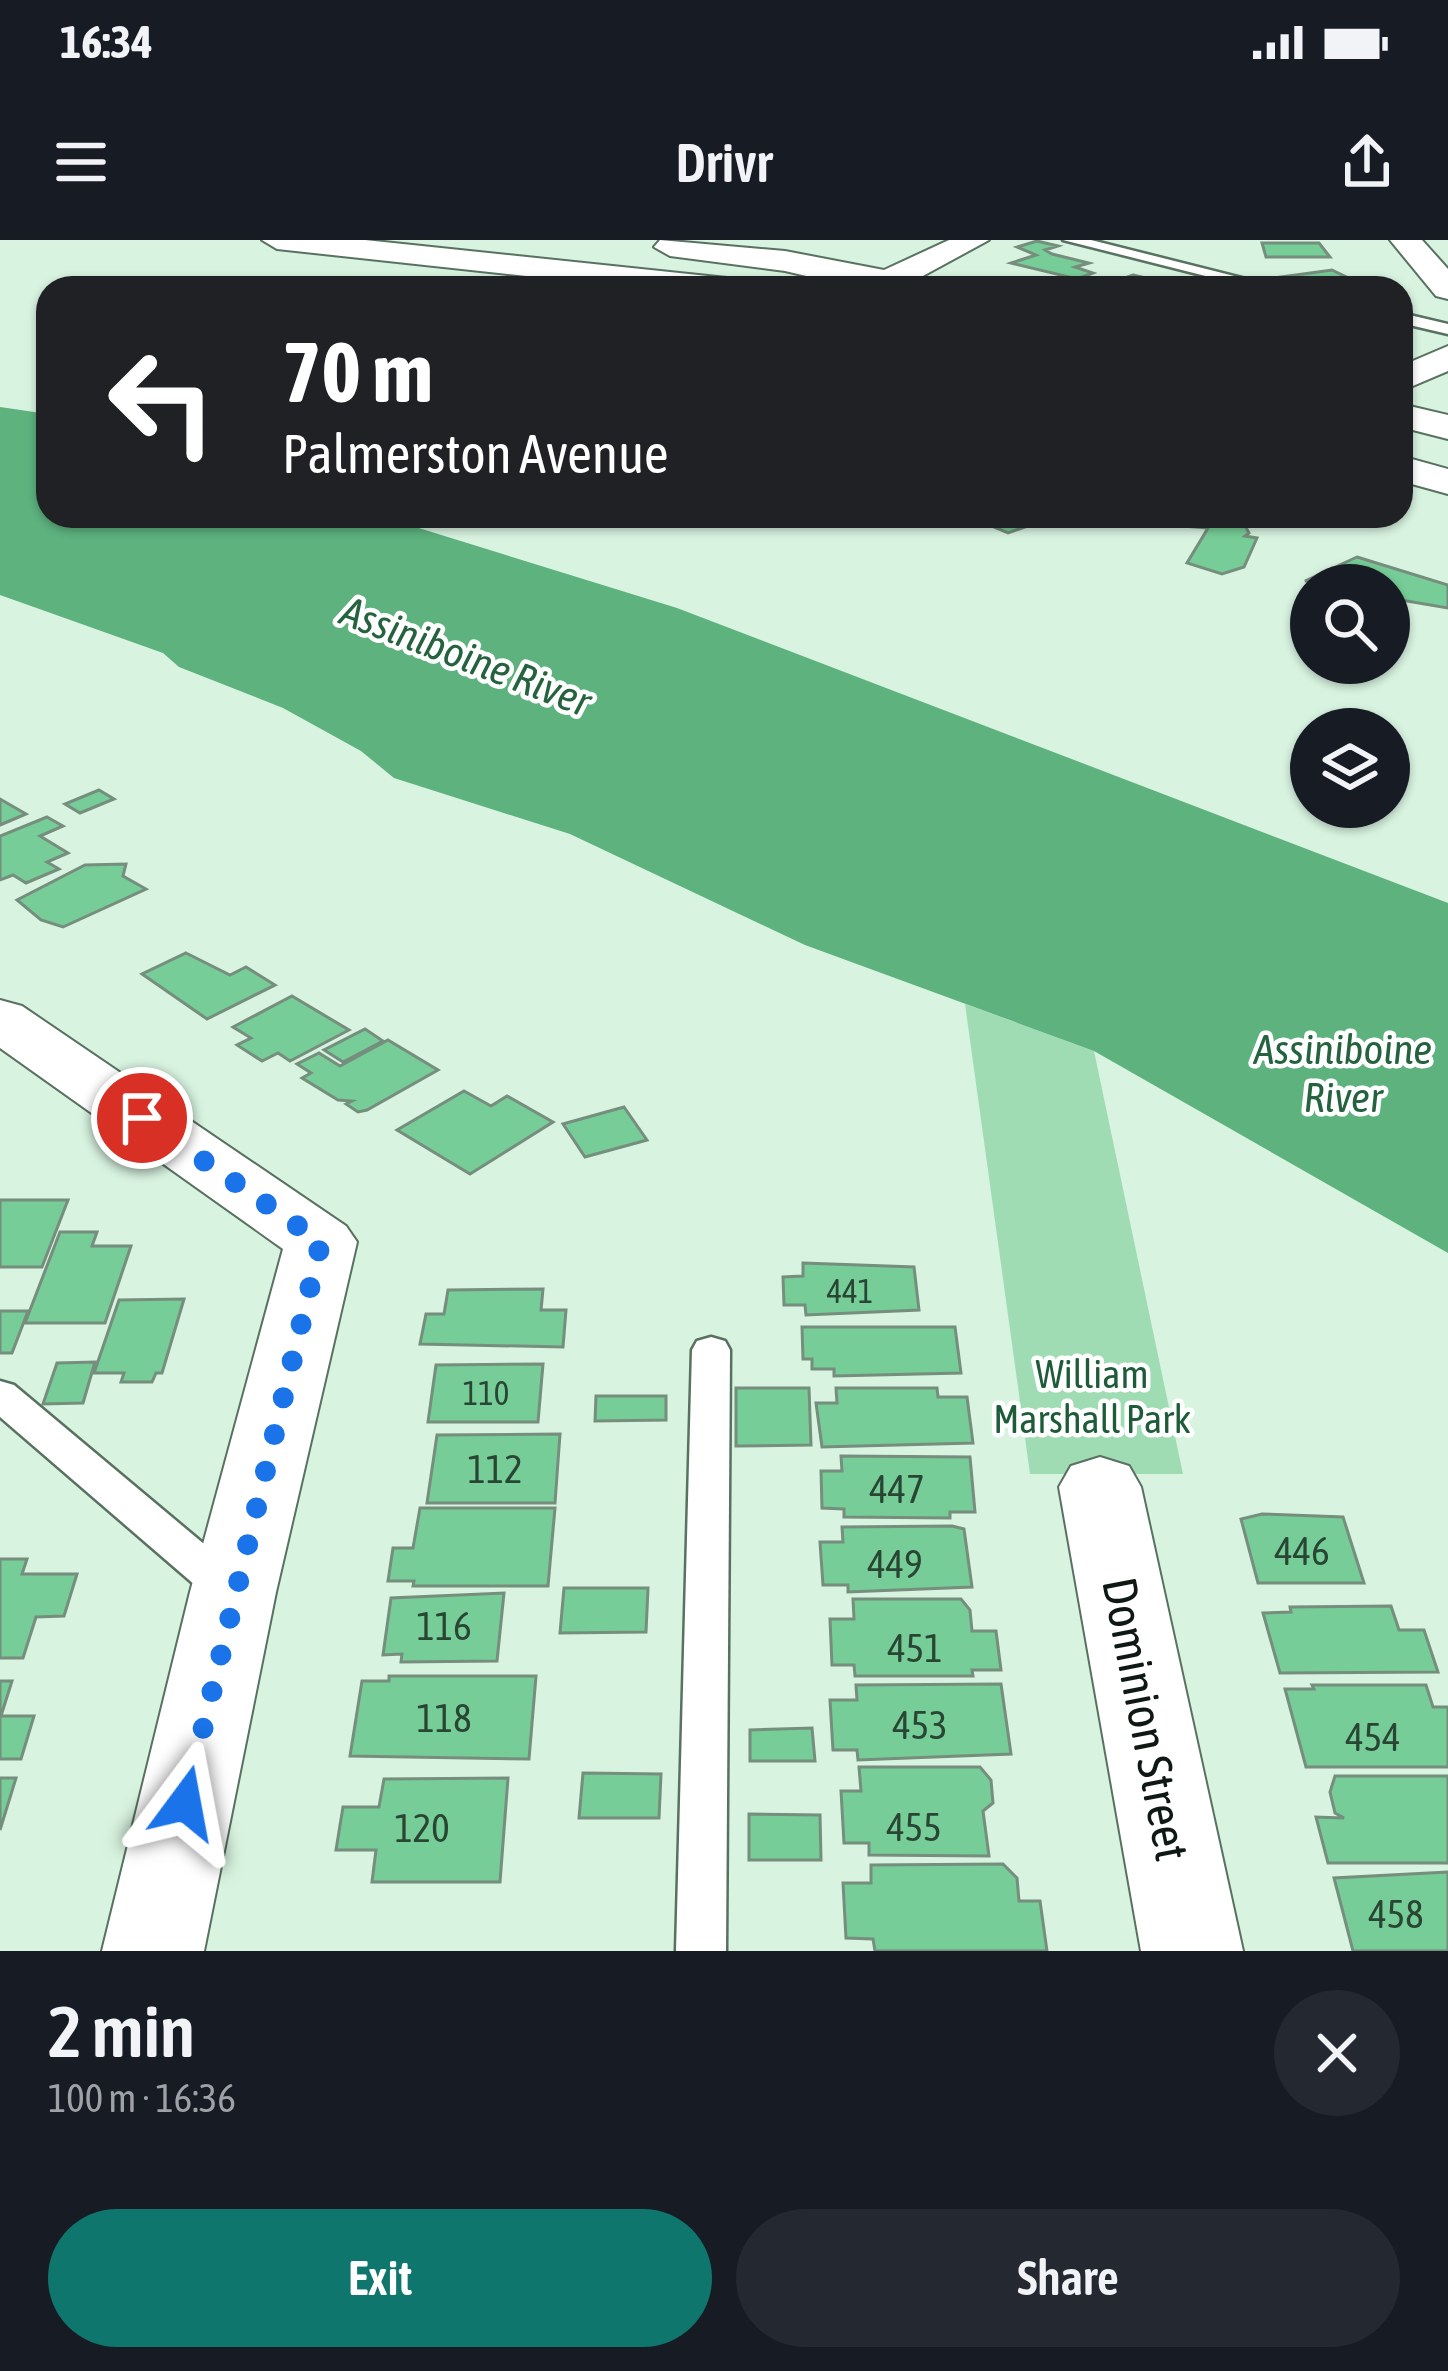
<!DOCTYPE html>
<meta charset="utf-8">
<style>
:root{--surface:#171b24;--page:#242831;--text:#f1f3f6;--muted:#9ea1a6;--accent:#0f766e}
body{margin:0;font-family:"Asap Condensed",sans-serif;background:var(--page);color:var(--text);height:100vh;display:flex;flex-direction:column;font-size:45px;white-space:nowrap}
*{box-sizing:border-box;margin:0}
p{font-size:39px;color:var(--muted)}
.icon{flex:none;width:66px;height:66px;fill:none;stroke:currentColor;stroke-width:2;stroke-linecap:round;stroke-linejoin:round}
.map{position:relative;height:1711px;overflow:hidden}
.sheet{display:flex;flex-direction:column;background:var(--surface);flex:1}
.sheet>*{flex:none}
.top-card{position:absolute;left:36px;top:36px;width:1377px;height:252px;border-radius:36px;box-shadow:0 3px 9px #0004;background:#202124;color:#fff;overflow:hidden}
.controls{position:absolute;left:1290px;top:324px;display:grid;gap:24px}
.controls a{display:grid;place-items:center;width:120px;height:120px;border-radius:50%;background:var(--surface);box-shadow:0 3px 9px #0004;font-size:60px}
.pin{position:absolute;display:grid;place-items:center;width:102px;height:102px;color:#fff;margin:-51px;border:6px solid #fff;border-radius:50%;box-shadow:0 3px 12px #0007}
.me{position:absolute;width:132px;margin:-66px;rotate:13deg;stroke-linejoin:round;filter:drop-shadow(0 0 9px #0008)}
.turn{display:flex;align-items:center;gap:42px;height:252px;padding:0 48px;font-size:54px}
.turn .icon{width:156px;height:156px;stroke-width:2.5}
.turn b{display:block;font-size:84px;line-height:102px}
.round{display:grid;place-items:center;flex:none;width:126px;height:126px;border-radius:63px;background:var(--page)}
.overview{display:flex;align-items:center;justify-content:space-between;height:204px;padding:0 48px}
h1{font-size:72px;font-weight:600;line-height:90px}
.primary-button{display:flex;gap:24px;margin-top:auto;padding:24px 48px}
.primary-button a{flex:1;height:138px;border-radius:72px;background:var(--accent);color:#fff;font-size:48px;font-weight:600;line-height:138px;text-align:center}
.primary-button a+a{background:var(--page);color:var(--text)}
.status{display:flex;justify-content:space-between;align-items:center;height:84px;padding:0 60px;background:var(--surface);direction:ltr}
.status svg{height:33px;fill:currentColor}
header{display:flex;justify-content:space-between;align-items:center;height:156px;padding:0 48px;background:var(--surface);font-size:54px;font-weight:600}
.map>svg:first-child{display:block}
.green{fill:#9fdcb4}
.water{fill:#5db27e}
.building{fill:#77cd97;stroke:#768e7d;stroke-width:3}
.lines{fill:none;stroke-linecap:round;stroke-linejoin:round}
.service-casing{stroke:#597160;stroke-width:5}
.minor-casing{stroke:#597160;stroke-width:4}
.service{fill:#fff;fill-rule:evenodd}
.minor{fill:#fff;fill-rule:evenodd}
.route{stroke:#1a73e8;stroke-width:21;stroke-dasharray:0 37.8}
.labels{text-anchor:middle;stroke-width:9;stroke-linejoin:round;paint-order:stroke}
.number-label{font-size:33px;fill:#294533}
.park-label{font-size:39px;fill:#1e5c39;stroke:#fff}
.near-number-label{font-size:39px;fill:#294533}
.water-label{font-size:42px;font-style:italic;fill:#25633f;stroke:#fff}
.near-street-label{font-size:48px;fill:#0f1812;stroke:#fff}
</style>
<div class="status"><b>16:34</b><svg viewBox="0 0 49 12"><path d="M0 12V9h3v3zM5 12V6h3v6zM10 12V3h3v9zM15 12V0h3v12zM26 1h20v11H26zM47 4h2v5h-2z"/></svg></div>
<header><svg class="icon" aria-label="menu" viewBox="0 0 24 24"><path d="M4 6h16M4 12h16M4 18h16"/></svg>Drivr<svg class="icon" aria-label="share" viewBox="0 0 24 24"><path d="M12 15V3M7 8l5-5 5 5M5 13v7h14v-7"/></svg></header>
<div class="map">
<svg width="1448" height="1711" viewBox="0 0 1448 1711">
<rect width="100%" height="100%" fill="#d8f3e0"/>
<!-- green -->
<polygon class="green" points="965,764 1094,811 1183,1234 1030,1234"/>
<!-- water -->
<polygon class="water" points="0,167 48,174 48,276 380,276 677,368 1448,663 1448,1013 1094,811 805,705 570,594 394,538 361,511 283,468 179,427 163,413 0,355"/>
<!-- building -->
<g class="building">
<polygon points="1037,1 1058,6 1045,10 1052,14 1089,23 1075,27 1093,33 1077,39 1011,23 1036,15 1017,7"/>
<polygon points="1262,3 1319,3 1330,17 1266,17"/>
<polygon points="1332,30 1355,41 1346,41 1350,47 1310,47 1277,43 1274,38"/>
<polygon points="1133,35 1188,48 1133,48 1141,45 1119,40"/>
<polygon points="985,276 1056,276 1008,293 975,279"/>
<polygon points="1134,276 1240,276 1249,293 1245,296 1257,298 1244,327 1222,334 1187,323 1208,288 1130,282"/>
<polygon points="1357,317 1448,345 1448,368 1389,358 1389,345 1305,341"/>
<polygon points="99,550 114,559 80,573 65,564"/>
<polygon points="0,559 26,574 0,585"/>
<polygon points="47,577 63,586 40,596 68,613 47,622 59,629 26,643 13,635 0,640 0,596"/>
<polygon points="126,624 123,636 146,649 63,687 41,680 17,660 85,625"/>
<polygon points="186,713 230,735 246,727 275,745 207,779 142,734"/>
<polygon points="292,756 349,790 290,821 278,813 262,821 237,805 251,798 233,787"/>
<polygon points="365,789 383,801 343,822 324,810"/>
<polygon points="388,800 438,830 367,870 358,872 346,864 352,861 338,860 302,838 311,833 297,824 319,813 340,826"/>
<polygon points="464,851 491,866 507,856 553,882 470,934 397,890"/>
<polygon points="624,867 647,900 585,917 563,884"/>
<polygon points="0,960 68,960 42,1027 0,1027"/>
<polygon points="60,992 97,992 92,1006 131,1006 105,1083 25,1083"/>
<polygon points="803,1023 914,1027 919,1070 806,1075 805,1065 784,1065 783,1037 803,1036"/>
<polygon points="543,1049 541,1070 566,1070 563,1107 420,1104 426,1074 444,1074 448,1050"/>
<polygon points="184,1059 162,1133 156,1133 152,1142 121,1142 124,1133 94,1133 119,1060"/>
<polygon points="0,1071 28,1071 12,1113 0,1113"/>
<polygon points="802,1087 955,1087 961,1133 834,1136 834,1129 812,1129 812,1119 803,1119"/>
<polygon points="95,1122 83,1163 43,1164 57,1123"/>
<polygon points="543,1124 538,1182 428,1182 436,1125"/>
<polygon points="736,1148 809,1148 811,1205 736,1206"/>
<polygon points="836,1148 937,1148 938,1157 967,1157 973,1203 822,1207 816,1163 837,1163"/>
<polygon points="596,1156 666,1156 666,1180 595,1181"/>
<polygon points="560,1194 555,1263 427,1263 437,1195"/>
<polygon points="841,1216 970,1217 975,1272 950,1272 950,1278 844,1277 844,1269 822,1268 821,1231 842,1231"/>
<polygon points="420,1268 555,1268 548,1346 413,1346 414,1341 388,1341 393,1308 413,1308"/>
<polygon points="1262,1274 1343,1277 1364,1343 1258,1343 1241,1279"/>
<polygon points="952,1286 964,1289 972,1347 848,1352 848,1345 823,1345 820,1302 843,1302 842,1287"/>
<polygon points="0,1319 27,1319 22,1334 77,1334 64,1376 36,1377 23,1418 0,1418"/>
<polygon points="564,1348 648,1348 646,1392 560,1393"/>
<polygon points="504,1353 497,1421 401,1422 402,1414 383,1415 391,1358"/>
<polygon points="853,1359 961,1359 970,1370 972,1391 996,1391 1001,1430 972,1430 973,1436 855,1436 854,1425 832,1425 830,1379 854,1379"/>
<polygon points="1391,1366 1399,1390 1424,1390 1438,1432 1280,1433 1263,1373 1291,1372 1290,1367"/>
<polygon points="389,1436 536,1436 529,1519 350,1516 362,1441 389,1441"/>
<polygon points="0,1441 12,1441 1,1476 34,1476 21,1519 0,1519"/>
<polygon points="1001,1444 1011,1514 858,1520 857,1510 833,1510 830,1460 857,1460 856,1445"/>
<polygon points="1312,1445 1426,1445 1433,1467 1448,1467 1448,1527 1306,1527 1285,1449 1314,1449"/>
<polygon points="812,1488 815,1521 750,1521 750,1490"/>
<polygon points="859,1527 980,1527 991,1540 993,1563 983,1571 989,1616 869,1615 869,1603 844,1603 841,1551 861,1551"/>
<polygon points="583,1533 661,1534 659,1578 579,1578"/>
<polygon points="1335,1536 1448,1536 1448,1623 1328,1623 1316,1577 1344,1578 1335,1573 1330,1552"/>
<polygon points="0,1538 16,1538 0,1590"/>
<polygon points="508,1538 500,1642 372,1642 376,1610 336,1610 343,1567 379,1567 384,1539"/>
<polygon points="749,1574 820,1575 821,1620 749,1620"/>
<polygon points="1003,1624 1017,1638 1019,1661 1040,1661 1047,1711 875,1711 873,1699 846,1698 843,1643 871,1643 871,1625"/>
<polygon points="1448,1632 1448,1711 1353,1711 1334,1638"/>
</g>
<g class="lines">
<defs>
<g id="service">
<polygon points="1063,0 1091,0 1282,48 1253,48"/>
<polygon points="1401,73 1448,84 1448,94 1401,83"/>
<polygon points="711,1097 725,1101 730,1110 726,1711 676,1711 692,1110 697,1101"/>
<polygon points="0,1141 14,1145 247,1340 254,1352 247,1364 232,1369 217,1364 0,1177"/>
</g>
<g id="minor">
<polygon points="262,0 365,0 727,38 743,48 636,48 277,9"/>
<polygon points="660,0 785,11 884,30 949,0 989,0 921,37 943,48 858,48 785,31 670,16 654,7"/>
<polygon points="1390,0 1422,0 1448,29 1448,59 1436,56"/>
<polygon points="1448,106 1448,131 1401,151 1401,126"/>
<polygon points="1401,164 1448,175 1448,199 1401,187"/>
<polygon points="1401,216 1448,229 1448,254 1401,241"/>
<polygon points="0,760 22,766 346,986 357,1002 276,1352 204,1711 102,1711 190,1352 283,1009 0,808"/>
<polygon points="1100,1217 1129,1226 1141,1247 1243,1711 1141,1711 1059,1247 1071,1226"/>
</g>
</defs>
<!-- service casing -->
<use href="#service" class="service-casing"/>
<!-- minor casing -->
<use href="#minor" class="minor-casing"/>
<!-- service -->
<use href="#service" class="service"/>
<!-- minor -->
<use href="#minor" class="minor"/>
</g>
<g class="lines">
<!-- route -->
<polyline class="route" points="142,878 321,1002 185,1563"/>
</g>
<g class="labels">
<!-- number labels -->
<g class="number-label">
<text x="850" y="1063">441</text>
<text x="486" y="1165">110</text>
</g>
<!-- park labels -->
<g class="park-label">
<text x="1092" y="1148">William<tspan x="1092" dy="45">Marshall Park</tspan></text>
</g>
<!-- near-number labels -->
<g class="near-number-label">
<text x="495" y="1243">112</text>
<text x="897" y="1263">447</text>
<text x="1302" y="1325">446</text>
<text x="895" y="1338">449</text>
<text x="444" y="1400">116</text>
<text x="915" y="1422">451</text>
<text x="444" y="1492">118</text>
<text x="920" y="1499">453</text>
<text x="1373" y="1511">454</text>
<text x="914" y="1601">455</text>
<text x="422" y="1602">120</text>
<text x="1396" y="1688">458</text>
</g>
<!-- water labels -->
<g class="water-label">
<text transform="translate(466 416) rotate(21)" y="15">Assiniboine River</text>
<text x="1343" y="824">Assiniboine<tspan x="1343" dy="48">River</tspan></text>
</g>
<!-- near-street labels -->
<g class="near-street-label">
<text transform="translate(1146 1479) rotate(79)" y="17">Dominion Street</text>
</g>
</g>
</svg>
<div class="controls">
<a><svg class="icon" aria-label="search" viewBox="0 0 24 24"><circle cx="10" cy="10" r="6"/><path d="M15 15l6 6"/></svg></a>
<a><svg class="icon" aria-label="layers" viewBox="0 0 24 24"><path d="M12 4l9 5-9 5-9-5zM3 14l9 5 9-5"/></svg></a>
</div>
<div class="pin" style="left:142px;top:878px;background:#d93025"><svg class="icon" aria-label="arrive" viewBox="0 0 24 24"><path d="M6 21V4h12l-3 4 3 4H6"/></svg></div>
<svg class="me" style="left:185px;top:1563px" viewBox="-20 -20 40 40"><path d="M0-17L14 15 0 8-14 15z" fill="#1a73e8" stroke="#fff" stroke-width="4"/></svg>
<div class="top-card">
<div class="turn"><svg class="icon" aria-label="left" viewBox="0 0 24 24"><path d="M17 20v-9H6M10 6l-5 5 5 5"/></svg><div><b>70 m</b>Palmerston Avenue</div></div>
</div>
</div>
<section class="sheet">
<div class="overview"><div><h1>2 min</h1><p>100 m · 16:36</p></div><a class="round"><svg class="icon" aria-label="close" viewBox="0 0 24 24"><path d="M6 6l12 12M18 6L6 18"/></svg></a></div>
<div class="primary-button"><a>Exit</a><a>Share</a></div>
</section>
